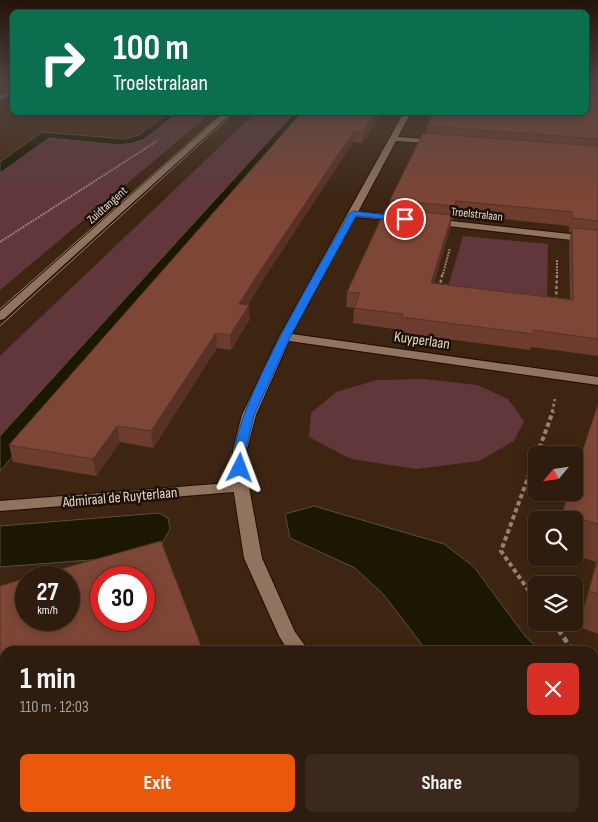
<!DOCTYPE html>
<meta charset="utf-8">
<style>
:root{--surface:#2e1c0e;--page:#3a291c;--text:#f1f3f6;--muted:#a7a19e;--line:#493a2e;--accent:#ea580c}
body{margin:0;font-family:"Sofia Sans Condensed",sans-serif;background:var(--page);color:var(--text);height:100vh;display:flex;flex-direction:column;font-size:19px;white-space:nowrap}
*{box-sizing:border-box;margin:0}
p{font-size:16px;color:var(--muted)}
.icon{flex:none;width:28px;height:28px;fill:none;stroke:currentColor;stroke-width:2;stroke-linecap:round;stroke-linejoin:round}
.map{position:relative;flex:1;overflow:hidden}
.panel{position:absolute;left:0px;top:646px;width:599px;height:176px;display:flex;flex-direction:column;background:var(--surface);border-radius:15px 15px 0 0;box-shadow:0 2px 12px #0003,0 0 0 1px var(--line)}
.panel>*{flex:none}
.guide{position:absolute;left:10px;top:10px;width:579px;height:105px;border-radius:8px;box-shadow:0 2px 12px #0003,0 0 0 1px var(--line);background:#0b6e4f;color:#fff;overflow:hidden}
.needle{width:32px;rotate:241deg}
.tools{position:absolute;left:528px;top:446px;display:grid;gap:10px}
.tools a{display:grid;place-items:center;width:55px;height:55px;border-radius:8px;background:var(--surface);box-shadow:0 2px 12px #0003,0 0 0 1px var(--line);font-size:25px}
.speed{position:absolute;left:15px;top:566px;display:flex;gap:10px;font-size:25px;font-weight:700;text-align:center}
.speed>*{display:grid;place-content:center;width:65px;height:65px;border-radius:50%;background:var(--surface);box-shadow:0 2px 12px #0003,0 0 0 1px var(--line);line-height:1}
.speed small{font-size:12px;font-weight:400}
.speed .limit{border:8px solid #d22;background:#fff;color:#111}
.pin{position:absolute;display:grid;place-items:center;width:42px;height:42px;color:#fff;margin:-21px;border:2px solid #fff;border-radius:50%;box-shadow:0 1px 5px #0007}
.me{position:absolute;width:55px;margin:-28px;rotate:3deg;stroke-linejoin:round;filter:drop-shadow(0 0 4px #0008)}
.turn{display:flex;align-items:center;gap:18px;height:105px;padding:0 20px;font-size:22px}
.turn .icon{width:65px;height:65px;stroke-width:2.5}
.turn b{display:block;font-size:35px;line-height:42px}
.round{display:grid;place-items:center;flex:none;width:52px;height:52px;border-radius:8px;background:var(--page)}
.headline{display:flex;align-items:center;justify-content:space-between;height:85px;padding:0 20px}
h1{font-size:30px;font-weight:700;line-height:38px}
.button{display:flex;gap:10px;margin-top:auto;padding:10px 20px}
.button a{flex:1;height:58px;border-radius:8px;background:var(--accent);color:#fff;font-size:20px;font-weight:700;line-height:58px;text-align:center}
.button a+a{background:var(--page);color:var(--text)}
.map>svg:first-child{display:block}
.built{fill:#462910}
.green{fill:#61373b}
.water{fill:#1b1700;stroke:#58503c}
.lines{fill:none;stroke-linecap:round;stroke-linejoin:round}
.service-casing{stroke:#230d00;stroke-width:2}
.minor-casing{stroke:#230d00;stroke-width:2}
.path-far3{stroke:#968273;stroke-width:2;stroke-dasharray:2 1;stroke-linecap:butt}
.path-far2{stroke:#968273;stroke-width:2.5;stroke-dasharray:3 2.5;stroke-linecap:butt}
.path-far1{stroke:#968273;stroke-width:4;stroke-dasharray:4.5 3;stroke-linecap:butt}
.path{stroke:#968273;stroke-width:4.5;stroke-dasharray:5.5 4;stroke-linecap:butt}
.service{fill:#90745f;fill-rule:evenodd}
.minor{fill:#90745f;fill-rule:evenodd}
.tram{stroke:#948071;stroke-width:1}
.wall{fill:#6c3c2e;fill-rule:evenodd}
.shaded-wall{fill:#583126}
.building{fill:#7e4636;stroke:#583126;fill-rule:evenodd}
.route{fill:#1a73e8;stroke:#114b97}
.labels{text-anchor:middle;stroke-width:5;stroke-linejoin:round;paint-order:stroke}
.far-street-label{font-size:12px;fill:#e5d5c9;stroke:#1c1109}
.street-label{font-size:15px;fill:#e5d5c9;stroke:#1c1109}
</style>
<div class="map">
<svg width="598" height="822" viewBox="0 0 598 822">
<rect width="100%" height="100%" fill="#3d2512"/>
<!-- built -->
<polygon class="built" points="0,84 12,84 12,112 170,113 139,135 126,140 42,132 0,162"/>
<!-- green -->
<g class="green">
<polygon points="178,113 211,113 0,290 0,173 49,138 119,145 143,140"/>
<polygon points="255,113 294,113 0,436 0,356"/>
<polygon points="463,236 548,244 547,305 446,294"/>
<polygon points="424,379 477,385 508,399 524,421 514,441 479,461 416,469 351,459 309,437 311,413 336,392 377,380"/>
</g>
<!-- water -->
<g class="water">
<polygon points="169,112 178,113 143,140 133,143 119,145 49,138 0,173 0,162 42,132 126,139 139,135"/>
<polygon points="294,113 309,113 0,471 0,436"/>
<polygon points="314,506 444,544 474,567 525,636 540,651 427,651 384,595 355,568 290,538 285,514"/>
<polygon points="159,513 168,518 170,529 161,545 129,557 0,567 0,526"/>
<polygon points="594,704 598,707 598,810 594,808"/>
</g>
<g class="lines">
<defs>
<g id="service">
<polygon points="12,90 12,94 0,100 0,95"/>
<polygon points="225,112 233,112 4,319 0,320 0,311"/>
<polygon points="241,482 246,483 249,487 246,491 0,511 0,501"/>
<polygon points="141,818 164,818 163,822 139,822"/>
</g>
<g id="minor">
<polygon points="404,112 411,112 398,137 438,140 442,142 438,144 396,141 358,212 400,215 405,218 400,221 355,217 292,334 598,377 598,385 289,341 256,415 247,449 249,487 262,558 295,632 309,651 288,651 279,636 244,558 233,487 233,449 242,415 279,337"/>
<polygon points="433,219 598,237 598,243 430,224 428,222"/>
<polygon points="423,818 448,818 450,822 424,822"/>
</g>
</defs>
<!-- service casing -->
<use href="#service" class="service-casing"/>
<!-- minor casing -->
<use href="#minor" class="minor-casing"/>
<!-- path-far3 -->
<g class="path-far3">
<polyline points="0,242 157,141"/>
<polyline points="443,274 450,248"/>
<polyline points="557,274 557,259"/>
</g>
<!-- path-far2 -->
<g class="path-far2">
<polyline points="439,288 443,272"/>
<polyline points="556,300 557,272"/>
<polyline points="552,412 555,399"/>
</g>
<!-- path-far1 -->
<g class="path-far1">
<polyline points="537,455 553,411"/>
<polyline points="529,591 501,551 536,456"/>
</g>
<!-- path -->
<g class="path">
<polyline points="529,590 536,600"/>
<polyline points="553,622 573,651"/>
<polyline points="594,680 598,686"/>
</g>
<!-- service -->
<use href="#service" class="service"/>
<!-- minor -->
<use href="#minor" class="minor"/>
<!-- tram -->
<g class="tram">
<polyline points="0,309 224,112"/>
<polyline points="0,326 235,112"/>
</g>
</g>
<!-- wall -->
<g class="wall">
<path d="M 586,84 L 598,84 L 598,356 L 531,347 L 530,350 L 401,333 L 401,330 L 353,323 L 354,308 L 346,307 L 347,292 L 389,209 L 390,200 L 426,133 L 427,126 ZM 455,214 L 569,226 L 569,232 L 571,232 L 569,242 L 570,299 L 434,283 L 450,229 L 451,220 L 453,220 Z"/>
<polygon points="302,112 382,112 362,143 353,142 258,288 248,305 250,319 231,350 217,348 153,448 120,442 96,476 13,462 9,445"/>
<polygon points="598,404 598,634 579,627 596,562 574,555 574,520 560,520"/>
</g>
<!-- shaded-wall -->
<g class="shaded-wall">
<polygon points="376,112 382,112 362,143 363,132"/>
<polygon points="354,131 353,142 258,288 240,318 239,304 258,274"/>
<polygon points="456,201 455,214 453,220 455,206"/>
<polygon points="452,215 450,229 429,298 431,283"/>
<polygon points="249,305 250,319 231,350 230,335"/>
<polygon points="216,333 217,348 153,448 151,431"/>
<polygon points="117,426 120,442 96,476 93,459"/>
<polygon points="5,735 5,776 0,778 0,737"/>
</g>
<!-- building -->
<g class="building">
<polygon points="586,84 598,84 598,87 587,86 587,93 598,93 598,139 427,126 434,112 586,112"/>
<polygon points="302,112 376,112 363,132 354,131 258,274 239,304 249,305 230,335 216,333 151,431 117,426 93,459 9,445"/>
<polygon points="423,133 598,146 598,221 572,218 572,212 456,201 455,206 390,200"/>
<polygon points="386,208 452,215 431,283 573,300 572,228 598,230 598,339 534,330 533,334 402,317 403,314 354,308 360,293 347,292"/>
<polygon points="598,404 598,524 562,514 569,492 574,492 574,477"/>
<path d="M 161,541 L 203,651 L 5,651 L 5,735 L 0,737 L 0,586 L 26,578 L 26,620 L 69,620 L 69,578 L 29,578 ZM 101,578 L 144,578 L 144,620 L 101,620 Z"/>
<polygon points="598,558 598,594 589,591"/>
</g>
<!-- sky -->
<linearGradient id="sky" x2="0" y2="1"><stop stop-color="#22140a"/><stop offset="0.42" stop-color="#514644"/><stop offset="1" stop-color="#514644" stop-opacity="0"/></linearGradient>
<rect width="598" height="199" fill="url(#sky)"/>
<!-- route -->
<path class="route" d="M 353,211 L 405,217 L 409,219 L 405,221 L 356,216 L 290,337 L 254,415 L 246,449 L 247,468 L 245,471 L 236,471 C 216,434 327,253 349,214 Z"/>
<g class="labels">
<!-- far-street labels -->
<g class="far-street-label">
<text transform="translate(107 205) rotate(-42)" y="4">Zuidtangent</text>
<text transform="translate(477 214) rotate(6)" y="4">Troelstralaan</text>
</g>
<!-- street labels -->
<g class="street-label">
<text transform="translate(422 340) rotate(8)" y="5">Kuyperlaan</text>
<text transform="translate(120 497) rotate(-5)" y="5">Admiraal de Ruyterlaan</text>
</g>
</g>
</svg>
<div class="tools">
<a><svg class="needle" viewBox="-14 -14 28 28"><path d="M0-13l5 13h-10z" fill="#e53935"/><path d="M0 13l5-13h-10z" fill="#a7a19e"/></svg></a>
<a><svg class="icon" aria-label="search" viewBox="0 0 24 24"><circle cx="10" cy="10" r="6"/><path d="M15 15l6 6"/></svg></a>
<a><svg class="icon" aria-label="layers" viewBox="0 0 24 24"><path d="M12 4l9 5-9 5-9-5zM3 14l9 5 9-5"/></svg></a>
</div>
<div class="speed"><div>27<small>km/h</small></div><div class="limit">30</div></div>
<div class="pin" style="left:405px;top:219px;background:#d93025"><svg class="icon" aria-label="arrive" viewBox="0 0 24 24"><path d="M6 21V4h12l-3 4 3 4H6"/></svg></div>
<svg class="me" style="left:240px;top:468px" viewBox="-20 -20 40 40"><path d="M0-17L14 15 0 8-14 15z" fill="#1a73e8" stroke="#fff" stroke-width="4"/></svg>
<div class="guide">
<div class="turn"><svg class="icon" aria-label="right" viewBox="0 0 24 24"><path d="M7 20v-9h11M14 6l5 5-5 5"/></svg><div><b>100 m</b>Troelstralaan</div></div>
</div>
<section class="panel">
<div class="headline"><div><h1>1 min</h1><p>110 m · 12:03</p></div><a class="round" style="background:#d93025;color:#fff"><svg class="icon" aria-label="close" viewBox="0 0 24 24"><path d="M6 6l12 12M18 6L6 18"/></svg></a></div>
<div class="button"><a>Exit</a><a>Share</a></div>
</section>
</div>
